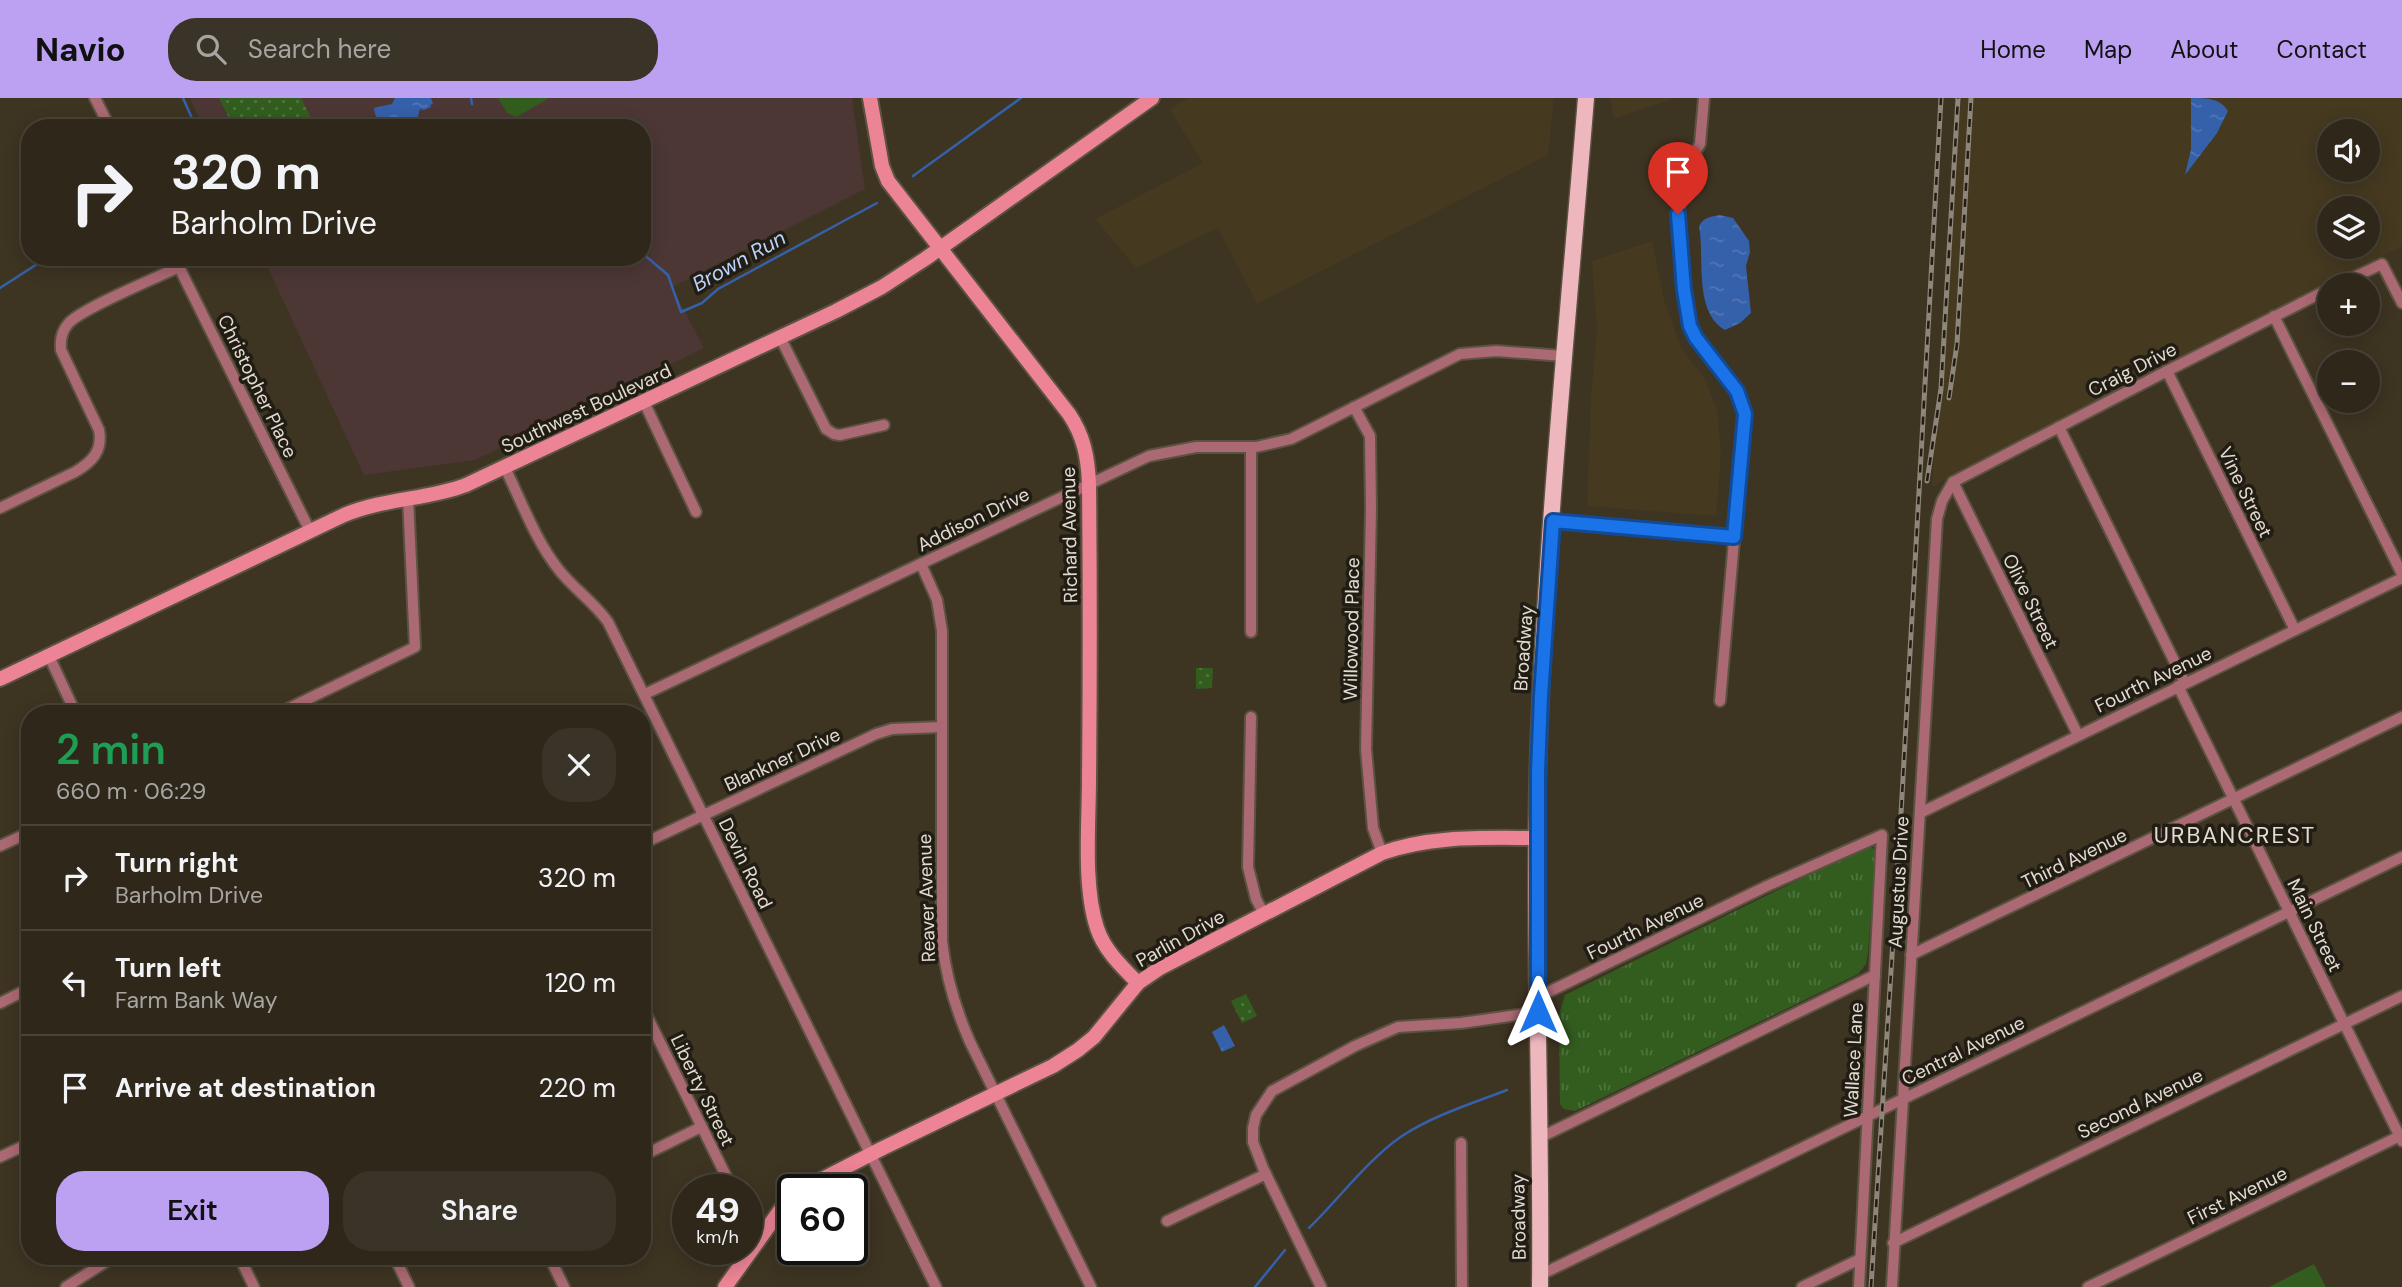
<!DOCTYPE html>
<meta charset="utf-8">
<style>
:root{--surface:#2e271a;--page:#3a3327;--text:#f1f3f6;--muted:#a7a5a2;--line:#494439;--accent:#bca0f2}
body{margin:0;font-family:"DM Sans",sans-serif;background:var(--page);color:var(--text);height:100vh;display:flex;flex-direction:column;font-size:26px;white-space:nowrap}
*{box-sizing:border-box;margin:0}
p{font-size:23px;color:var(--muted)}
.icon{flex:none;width:38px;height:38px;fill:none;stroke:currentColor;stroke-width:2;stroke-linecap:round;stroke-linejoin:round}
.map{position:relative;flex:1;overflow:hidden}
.drawer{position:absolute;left:21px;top:607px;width:630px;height:560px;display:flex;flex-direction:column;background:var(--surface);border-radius:28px;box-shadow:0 4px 18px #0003,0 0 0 2px var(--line)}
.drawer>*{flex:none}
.guide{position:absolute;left:21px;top:21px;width:630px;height:147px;border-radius:28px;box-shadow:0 4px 18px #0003,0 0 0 2px var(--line);background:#2e271a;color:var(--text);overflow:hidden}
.fabs{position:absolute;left:2317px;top:21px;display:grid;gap:14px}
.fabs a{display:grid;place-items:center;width:63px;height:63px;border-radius:50%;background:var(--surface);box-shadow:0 4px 18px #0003,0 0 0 2px var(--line);font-size:35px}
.speed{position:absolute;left:672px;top:1076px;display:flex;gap:14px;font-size:35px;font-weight:700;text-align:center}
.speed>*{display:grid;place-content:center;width:91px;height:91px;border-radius:50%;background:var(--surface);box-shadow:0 4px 18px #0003,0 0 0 2px var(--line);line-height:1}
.speed small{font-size:18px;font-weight:400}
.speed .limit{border:4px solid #111;border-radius:10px;background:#fff;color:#111}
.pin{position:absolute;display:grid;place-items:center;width:60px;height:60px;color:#fff;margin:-72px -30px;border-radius:50% 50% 50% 0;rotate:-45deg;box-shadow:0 0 7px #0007}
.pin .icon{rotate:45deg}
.me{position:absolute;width:77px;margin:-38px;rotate:0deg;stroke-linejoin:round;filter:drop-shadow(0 0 5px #0008)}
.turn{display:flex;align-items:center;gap:24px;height:147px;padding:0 35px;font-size:32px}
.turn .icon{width:91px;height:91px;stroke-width:2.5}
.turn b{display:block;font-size:49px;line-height:60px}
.round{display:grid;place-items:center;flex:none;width:74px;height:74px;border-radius:28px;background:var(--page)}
.summary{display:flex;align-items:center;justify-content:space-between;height:119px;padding:0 35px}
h1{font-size:42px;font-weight:600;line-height:52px;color:#1e9e55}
.primary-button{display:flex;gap:14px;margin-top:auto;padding:14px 35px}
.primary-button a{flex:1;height:80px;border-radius:28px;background:var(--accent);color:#111;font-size:28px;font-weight:600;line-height:80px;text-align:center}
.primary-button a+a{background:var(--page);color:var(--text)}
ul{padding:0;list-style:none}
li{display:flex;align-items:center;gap:21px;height:105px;padding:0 35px;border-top:2px solid var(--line)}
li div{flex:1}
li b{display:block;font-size:26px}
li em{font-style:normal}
header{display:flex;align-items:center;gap:42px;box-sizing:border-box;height:98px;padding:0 35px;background:var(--accent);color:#111}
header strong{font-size:33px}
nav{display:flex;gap:38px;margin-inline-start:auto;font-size:24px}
.search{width:490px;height:63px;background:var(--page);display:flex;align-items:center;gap:18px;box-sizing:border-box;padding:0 24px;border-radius:28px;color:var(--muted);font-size:26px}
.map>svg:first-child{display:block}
.built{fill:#453920;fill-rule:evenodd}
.education{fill:#4c3735}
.grass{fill:url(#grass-tufts)}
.park{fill:url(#park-dots)}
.pitch{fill:#335d1f}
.water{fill:url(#water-ripples)}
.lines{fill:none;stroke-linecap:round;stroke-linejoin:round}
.stream{stroke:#3560aa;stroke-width:2.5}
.street-casing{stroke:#5b5241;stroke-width:14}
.secondary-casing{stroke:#5b5241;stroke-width:18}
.primary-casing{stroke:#5b5241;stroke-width:19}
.street{stroke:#ab6973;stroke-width:10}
.secondary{stroke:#ec8495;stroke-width:14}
.primary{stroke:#eeb7be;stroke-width:16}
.rail-casing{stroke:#8e8678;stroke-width:5}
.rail{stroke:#211c14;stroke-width:2.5;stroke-dasharray:8;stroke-linecap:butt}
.route-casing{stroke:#114b97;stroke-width:18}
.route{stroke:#1a73e8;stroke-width:12}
.labels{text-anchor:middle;stroke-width:7;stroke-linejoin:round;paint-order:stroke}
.street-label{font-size:19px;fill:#e1dbd0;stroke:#211c14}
.water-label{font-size:21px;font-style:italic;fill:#bcd4fd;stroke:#211c14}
.quarter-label{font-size:23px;letter-spacing:2px;fill:#e1dbd0;stroke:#211c14}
</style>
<header>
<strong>Navio</strong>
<div class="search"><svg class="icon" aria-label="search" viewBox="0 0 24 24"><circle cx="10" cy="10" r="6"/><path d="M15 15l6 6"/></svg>Search here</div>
<nav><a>Home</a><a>Map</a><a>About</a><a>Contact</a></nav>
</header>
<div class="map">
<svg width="2402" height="1189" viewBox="0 0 2402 1189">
<defs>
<pattern id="grass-tufts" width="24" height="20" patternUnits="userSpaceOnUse" patternTransform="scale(1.75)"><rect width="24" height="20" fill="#335d1f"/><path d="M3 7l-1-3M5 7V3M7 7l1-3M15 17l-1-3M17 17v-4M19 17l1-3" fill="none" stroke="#50743e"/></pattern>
<pattern id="park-dots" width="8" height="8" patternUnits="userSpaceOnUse" patternTransform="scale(1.75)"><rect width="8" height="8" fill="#335d1f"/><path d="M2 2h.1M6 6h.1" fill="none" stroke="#50743e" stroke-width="1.8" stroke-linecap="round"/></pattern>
<pattern id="water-ripples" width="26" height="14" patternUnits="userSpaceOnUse" patternTransform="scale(1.75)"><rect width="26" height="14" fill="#3560aa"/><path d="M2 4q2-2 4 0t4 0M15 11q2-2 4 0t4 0" fill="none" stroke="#5276b5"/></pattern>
</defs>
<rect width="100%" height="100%" fill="#3e3422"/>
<!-- built -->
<g class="built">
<polygon points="1188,0 1554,0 1548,57 1257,206 1218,130 1136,170 1095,121 1203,65 1170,12"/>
<polygon points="1610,0 1676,0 1614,21"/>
<path d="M 1957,0 L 2402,0 L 2402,148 L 1932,389 ZM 2329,33 L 2368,33 L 2368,72 L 2329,72 ZM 2329,110 L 2368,110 L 2368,149 L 2329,149 Z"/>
<polygon points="1652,143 1664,202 1681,250 1705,281 1717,312 1721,355 1716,418 1587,408 1591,298 1597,231 1592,163"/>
</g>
<!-- education -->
<polygon class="education" points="190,0 852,0 865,91 672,189 704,250 475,362 364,377 263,159 642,159 642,30 203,30"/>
<!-- grass -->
<polygon class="grass" points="1870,749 1876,752 1868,854 1866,866 1858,876 1575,1013 1564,1011 1560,1006 1559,917 1565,897 1863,750"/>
<!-- park -->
<g class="park">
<polygon points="219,0 301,0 316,30 234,30"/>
<polygon points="1196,570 1213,570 1212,590 1196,591"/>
<polygon points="1246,896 1257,918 1242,925 1231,903"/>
</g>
<!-- pitch -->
<g class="pitch">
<polygon points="498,0 549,0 517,19 507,15"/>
<polygon points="2314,1166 2326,1189 2269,1189"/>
</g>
<!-- water -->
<g class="water">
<polygon points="395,0 431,0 433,6 430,7 431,9 424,12 420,11 418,18 424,30 383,30 375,16 374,10 392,6"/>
<path d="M 2191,0 C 2206,0 2220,0 2228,13 L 2217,35 L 2185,77 L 2191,51 Z"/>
<path d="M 1720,117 L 1733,120 L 1749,143 L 1750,154 L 1746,168 L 1751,215 L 1740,225 L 1725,232 C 1693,214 1705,159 1699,128 C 1704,119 1710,119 1720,117 Z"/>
<polygon points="1224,927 1235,948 1222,954 1212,934"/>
</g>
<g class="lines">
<!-- stream -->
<g class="stream">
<polyline points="183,0 195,27 192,30"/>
<polyline points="471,0 472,6"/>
<polyline points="480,20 492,30"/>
<polyline points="913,78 1021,0"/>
<polyline points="642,155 668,177 681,214 702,205 718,191 877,105"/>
<polyline points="0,190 48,159"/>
<path d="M 1309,1130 C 1339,1101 1367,1062 1402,1038 C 1434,1017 1471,1006 1507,992"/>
<polyline points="1255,1189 1285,1152"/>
</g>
<defs>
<g id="street">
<polyline points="95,0 110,30"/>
<polyline points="1704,0 1700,46 1683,74 1680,91 1678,140 1686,214 1696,240 1737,293 1745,316 1720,603"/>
<polyline points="174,159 310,433"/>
<polyline points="2337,187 2382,166 2402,205"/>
<polyline points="2274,218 2402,476"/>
<polyline points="780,239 826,331 834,336 840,337 884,327"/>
<polyline points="2167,273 2295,532"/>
<polyline points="644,304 696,414"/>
<polyline points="1354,309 1370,338 1371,411 1366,651 1373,730 1382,755"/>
<polyline points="2059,329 2185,585"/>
<path d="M 505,370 C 522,404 535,442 559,472 C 574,491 594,504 608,524 L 936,1189"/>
<polyline points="1953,384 2167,273 2329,191"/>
<polyline points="1953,384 2078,637"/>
<path d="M 0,410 L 75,374 C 92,364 103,353 99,332 L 61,252 C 60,242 61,234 68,226 C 80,211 156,180 179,169"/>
<polyline points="1553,423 1734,439"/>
<path d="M 921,466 L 937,502 L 942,533 L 942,843 C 946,880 955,910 970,944 L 1091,1189"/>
<polyline points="1251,534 1251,349"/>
<polyline points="49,558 76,616"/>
<polyline points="2178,588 2402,1043"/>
<polyline points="645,596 1149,358 1196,349 1256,349 1291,341 1460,256 1496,253 1564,258"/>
<polyline points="277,616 415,549 408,400"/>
<polyline points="1251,619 1248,769 1256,801 1264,816"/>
<polyline points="1920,715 2402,480"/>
<polyline points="642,746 876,636 892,631 941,629"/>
<polyline points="0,748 30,734"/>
<polyline points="1911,857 2402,619"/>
<polyline points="1538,899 1767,788 1882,737 1859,1189"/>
<polyline points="0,905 30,890"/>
<polyline points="642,908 733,1092"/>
<polyline points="1539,1040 1875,877"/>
<polyline points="1461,1045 1462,1189"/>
<polyline points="642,1058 701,1029"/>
<polyline points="0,1059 30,1045"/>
<polyline points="747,1120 758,1142"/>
<polyline points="1167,1123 1266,1076"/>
<polyline points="1893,1145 2402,898"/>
<polyline points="239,1158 254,1189"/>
<polyline points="394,1158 409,1189"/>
<polyline points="549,1158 564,1189"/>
<polyline points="1540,1177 2402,759"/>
<polyline points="66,1189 115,1158"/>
<polyline points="1321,1189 1263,1070 1253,1044 1253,1030 1256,1017 1272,993 1355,948 1398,929 1461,925 1538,914"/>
<polyline points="1802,1189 1860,1161"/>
<polyline points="1892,1189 1937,421 1942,403 1953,384"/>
<polyline points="2088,1189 2402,1037"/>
</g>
<g id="secondary">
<path d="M 870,0 L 882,68 L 888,83 L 1069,316 C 1084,338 1088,360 1089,386 C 1090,484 1090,582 1089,681 C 1089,725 1083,788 1097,830 C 1104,852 1122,869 1138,885"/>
<path d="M 0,581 L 344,417 C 385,400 426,402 466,387 L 836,213 L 882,189 L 925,161 L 1152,0"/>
<path d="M 801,1092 L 883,1050 L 1053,968 L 1078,952 L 1094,939 L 1138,885 L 1160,870 L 1382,755 C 1432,737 1485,740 1537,740"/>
<polyline points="725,1189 786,1104 793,1099"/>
</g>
<path id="primary" d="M 1540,1189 C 1542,1016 1533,842 1538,668 C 1545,445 1568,222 1586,0"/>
</defs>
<!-- street casing -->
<use href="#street" class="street-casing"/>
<!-- secondary casing -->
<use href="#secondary" class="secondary-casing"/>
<!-- primary casing -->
<use href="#primary" class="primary-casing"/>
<!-- street -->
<use href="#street" class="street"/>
<!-- secondary -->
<use href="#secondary" class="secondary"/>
<!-- primary -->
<use href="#primary" class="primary"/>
<defs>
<g id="rail">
<polyline points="1949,300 1957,246 1971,0"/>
<polyline points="1927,383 1941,291 1958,0"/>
<polyline points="1871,1189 1901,716 1941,0"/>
</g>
</defs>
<!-- rail casing -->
<use href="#rail" class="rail-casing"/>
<!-- rail -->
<use href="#rail" class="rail"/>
</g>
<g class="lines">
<defs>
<polyline id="route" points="1538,914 1538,674 1541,598 1553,423 1734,439 1745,316 1737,293 1696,240 1690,228 1684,192 1678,116"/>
</defs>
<!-- route casing -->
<use href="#route" class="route-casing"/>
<!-- route -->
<use href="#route" class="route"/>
</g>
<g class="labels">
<!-- street labels -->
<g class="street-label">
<text transform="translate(2132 271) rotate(-27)" y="7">Craig Drive</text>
<text transform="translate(258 288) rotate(64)" y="7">Christopher Place</text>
<text transform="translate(586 310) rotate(-25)" y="7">Southwest Boulevard</text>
<text transform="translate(2246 394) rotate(64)" y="7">Vine Street</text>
<text transform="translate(973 421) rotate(-26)" y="7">Addison Drive</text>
<text transform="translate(1069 437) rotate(-91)" y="7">Richard Avenue</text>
<text transform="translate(2031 503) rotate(64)" y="7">Olive Street</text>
<text transform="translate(1351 531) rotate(-89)" y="7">Willowood Place</text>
<text transform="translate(1523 550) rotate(-86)" y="7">Broadway</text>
<text transform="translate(2153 581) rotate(-26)" y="7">Fourth Avenue</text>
<text transform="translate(782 661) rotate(-25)" y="7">Blankner Drive</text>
<text transform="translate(2074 760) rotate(-26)" y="7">Third Avenue</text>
<text transform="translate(746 765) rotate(64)" y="7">Devin Road</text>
<text transform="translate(1898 784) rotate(-87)" y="7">Augustus Drive</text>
<text transform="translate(926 800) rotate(-92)" y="7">Reaver Avenue</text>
<text transform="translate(2315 827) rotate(64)" y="7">Main Street</text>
<text transform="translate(1645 828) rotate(-26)" y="7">Fourth Avenue</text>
<text transform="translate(1180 840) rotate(-29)" y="7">Parlin Drive</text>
<text transform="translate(1963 952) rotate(-26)" y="7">Central Avenue</text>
<text transform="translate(1853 962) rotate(-87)" y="7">Wallace Lane</text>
<text transform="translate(703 992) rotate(64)" y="7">Liberty Street</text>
<text transform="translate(2140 1005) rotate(-26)" y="7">Second Avenue</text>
<text transform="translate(2237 1097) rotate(-26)" y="7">First Avenue</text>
<text transform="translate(1518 1119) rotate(-91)" y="7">Broadway</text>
</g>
<!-- water labels -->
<g class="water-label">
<text transform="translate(739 163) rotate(-29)" y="7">Brown Run</text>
</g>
<!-- quarter labels -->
<g class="quarter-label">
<text x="2235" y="745">URBANCREST</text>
</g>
</g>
</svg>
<div class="fabs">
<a><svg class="icon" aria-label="sound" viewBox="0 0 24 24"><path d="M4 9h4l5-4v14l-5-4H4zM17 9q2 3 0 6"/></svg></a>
<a><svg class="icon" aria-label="layers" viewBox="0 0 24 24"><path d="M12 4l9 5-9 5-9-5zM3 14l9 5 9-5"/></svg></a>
<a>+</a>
<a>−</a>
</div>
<div class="speed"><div>49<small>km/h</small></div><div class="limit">60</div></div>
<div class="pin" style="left:1678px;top:116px;background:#d93025"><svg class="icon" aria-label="arrive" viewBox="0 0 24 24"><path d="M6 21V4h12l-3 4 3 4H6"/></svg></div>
<svg class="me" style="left:1538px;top:914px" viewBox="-20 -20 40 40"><path d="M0-17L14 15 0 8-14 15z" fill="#1a73e8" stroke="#fff" stroke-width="4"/></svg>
<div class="guide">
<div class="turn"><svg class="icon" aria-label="right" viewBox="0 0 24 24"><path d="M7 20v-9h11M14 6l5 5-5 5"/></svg><div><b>320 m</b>Barholm Drive</div></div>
</div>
<section class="drawer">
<div class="summary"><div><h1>2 min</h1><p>660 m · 06:29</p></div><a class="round"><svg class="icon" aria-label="close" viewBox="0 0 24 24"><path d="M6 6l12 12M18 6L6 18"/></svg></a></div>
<ul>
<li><svg class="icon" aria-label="right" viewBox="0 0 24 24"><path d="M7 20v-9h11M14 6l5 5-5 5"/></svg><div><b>Turn right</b><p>Barholm Drive</p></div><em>320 m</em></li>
<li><svg class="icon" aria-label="left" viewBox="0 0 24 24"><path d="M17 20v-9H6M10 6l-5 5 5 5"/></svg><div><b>Turn left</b><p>Farm Bank Way</p></div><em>120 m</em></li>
<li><svg class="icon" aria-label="arrive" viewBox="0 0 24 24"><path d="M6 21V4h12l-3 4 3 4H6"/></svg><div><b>Arrive at destination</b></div><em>220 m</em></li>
</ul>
<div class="primary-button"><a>Exit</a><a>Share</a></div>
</section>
</div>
